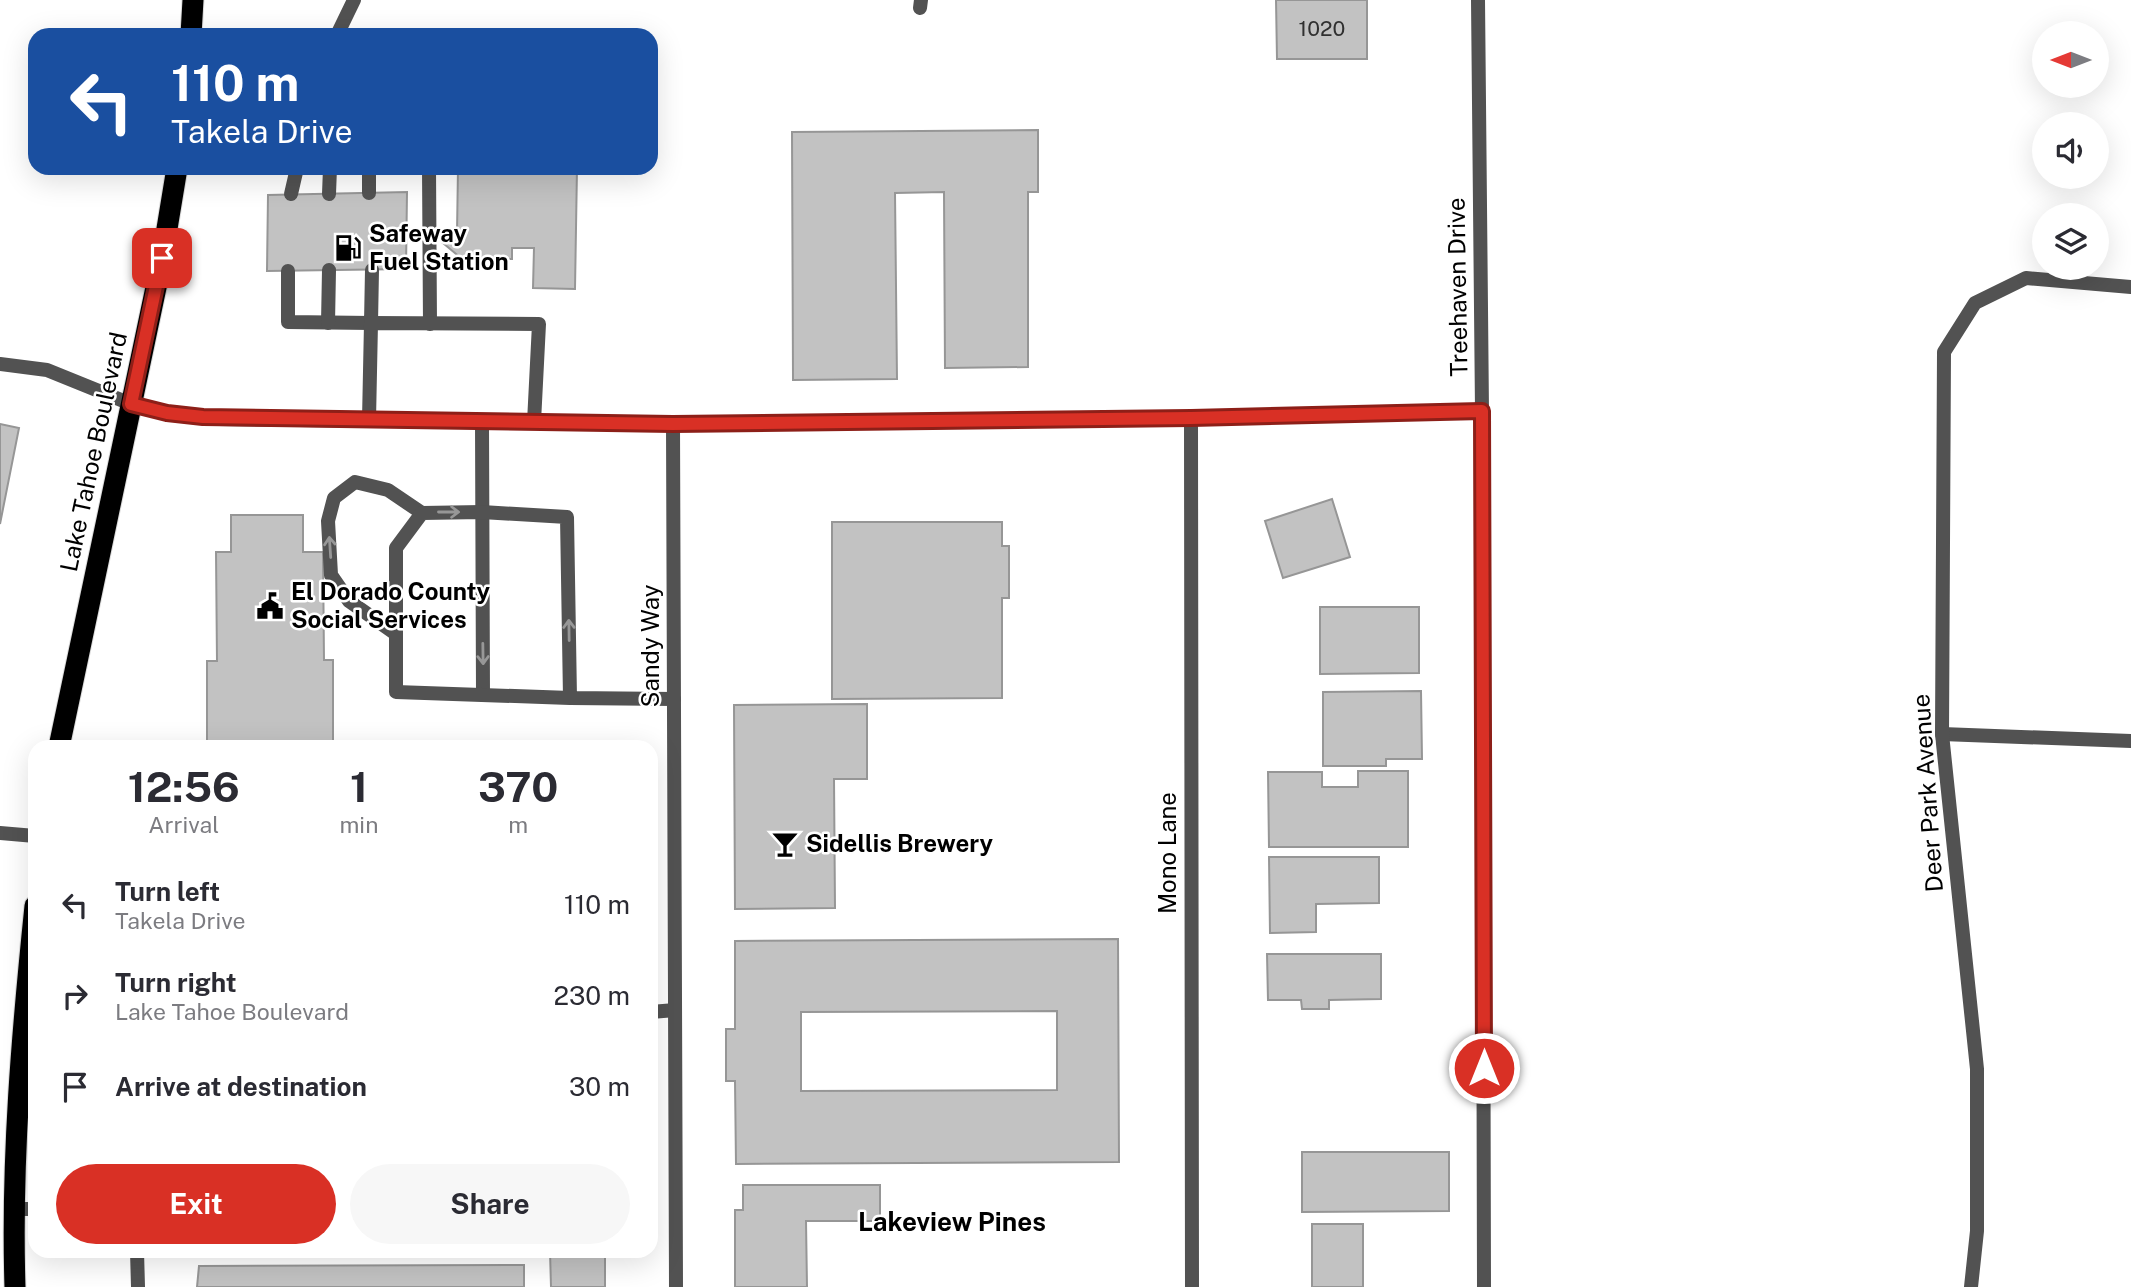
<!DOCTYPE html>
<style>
:root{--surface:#fff;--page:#f7f7f7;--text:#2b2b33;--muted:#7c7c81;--accent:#d93025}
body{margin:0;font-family:"Public Sans",sans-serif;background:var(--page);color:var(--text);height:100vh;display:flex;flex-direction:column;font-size:26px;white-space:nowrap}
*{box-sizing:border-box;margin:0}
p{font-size:23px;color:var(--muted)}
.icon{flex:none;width:38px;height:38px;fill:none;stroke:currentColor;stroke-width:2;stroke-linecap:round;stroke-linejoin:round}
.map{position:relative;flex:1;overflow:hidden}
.side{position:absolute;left:28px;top:740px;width:630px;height:518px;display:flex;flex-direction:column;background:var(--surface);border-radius:21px;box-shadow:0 7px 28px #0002}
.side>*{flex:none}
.banner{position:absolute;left:28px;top:28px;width:630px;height:147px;border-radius:21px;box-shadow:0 7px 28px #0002;background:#1a4fa0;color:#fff;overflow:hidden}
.needle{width:46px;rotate:270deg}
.fabs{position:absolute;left:2032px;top:21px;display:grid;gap:14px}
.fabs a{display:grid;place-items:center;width:77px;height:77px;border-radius:50%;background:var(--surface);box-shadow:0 7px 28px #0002;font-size:35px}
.pin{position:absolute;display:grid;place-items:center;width:60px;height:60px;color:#fff;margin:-30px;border-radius:14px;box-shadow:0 4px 10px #0006}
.me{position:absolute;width:77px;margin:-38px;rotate:0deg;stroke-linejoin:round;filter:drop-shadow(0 0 5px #0008)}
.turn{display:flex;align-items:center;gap:24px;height:147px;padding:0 28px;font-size:32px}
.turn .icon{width:91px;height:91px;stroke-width:2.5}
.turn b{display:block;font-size:49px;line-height:60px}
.eta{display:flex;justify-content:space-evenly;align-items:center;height:119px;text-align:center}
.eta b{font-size:42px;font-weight:700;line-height:49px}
.cta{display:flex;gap:14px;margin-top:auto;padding:14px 28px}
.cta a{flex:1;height:80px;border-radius:42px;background:var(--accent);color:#fff;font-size:28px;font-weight:700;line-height:80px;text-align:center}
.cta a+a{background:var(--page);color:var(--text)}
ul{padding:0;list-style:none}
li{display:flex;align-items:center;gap:21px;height:91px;padding:0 28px}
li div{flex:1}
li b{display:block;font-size:26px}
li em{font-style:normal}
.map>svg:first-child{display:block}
.building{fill:#c2c2c2;stroke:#969696;stroke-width:2;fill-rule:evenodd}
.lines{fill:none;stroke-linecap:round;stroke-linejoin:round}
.highway-casing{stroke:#dbdbdb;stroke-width:23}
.lane{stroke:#525252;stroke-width:14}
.street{stroke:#525252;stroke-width:14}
.highway{stroke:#000;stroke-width:21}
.oneway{stroke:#979797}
.route-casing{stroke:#8d1f18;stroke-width:18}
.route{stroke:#d93025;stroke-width:12}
.labels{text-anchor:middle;stroke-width:5;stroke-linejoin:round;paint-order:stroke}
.number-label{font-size:21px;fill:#303030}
.poi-label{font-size:24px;font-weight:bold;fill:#000;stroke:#fff;text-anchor:start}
.street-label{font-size:24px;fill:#000;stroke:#fff}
.neighbourhood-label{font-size:26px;font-weight:bold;fill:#000;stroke:#fff}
</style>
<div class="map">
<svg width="2131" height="1287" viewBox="0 0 2131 1287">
<rect width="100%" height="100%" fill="#fff"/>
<!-- building -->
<g class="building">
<polygon points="1276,0 1367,0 1367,59 1277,59"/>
<polygon points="1038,130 1038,192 1028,192 1028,367 945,368 944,192 895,193 897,379 793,380 792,132"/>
<polygon points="458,168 577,168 575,289 533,288 534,248 512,248 512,259 462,259 443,243 457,233"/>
<polygon points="407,192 406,269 267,271 268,195"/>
<polygon points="0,424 19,428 0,524"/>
<polygon points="1332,499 1350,557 1283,578 1265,521"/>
<polygon points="231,515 303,515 303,552 323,552 324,660 333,660 333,747 207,747 207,661 217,661 216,552 231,552"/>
<polygon points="832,522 1002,522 1002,546 1009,546 1009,598 1002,598 1002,698 832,699"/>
<polygon points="1320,607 1419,607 1419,673 1320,674"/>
<polygon points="1421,691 1422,759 1386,759 1386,766 1323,766 1323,692"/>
<polygon points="867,704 867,779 834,779 835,908 735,909 734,705"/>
<polygon points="1358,771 1408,771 1408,847 1269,847 1268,772 1322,772 1322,787 1358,787"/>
<polygon points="1269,857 1379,857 1379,903 1316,904 1316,932 1270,933"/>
<path d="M 1118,939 L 1119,1162 L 736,1164 L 735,1081 L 726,1081 L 726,1029 L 735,1029 L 735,941 ZM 1057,1011 L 1057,1090 L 801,1091 L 801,1012 Z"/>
<polygon points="1267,954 1381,954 1381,999 1329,1000 1329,1009 1302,1009 1301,1000 1268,1000"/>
<polygon points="1302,1152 1449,1152 1449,1211 1302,1212"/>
<polygon points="743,1185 880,1185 880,1221 806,1221 807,1287 735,1287 735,1210 743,1210"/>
<rect x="1312" y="1224" width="51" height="63"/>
<polygon points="550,1251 605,1251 605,1287 551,1287"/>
<polygon points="524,1265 524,1287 197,1287 199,1266"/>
</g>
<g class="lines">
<defs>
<g id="highway">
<polyline points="191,35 193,0"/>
<polyline points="59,747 162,259 177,168"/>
<path d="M 15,1287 C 11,1160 22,1032 35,906"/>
</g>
</defs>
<!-- highway casing -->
<use href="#highway" class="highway-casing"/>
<!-- lane -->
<g class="lane">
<polyline points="920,8 921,0"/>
<polyline points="337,35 354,0"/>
<polyline points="369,168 369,193"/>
<polyline points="429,168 430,324"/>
<polyline points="291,194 297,168"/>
<polyline points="329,194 330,168"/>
<polyline points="288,271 288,322 371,323 372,270"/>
<polyline points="328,323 329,270"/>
<polyline points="0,364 47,370 131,404"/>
<polyline points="369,420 371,323 539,324 534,422"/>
<polyline points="482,422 483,695"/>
<polyline points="396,634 349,601 331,575 328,521 334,498 355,482 388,490 422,513"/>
<polyline points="570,698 567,517 482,512 422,513 396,548 396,692 570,698 674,699"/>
<polyline points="0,833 35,836"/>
<polyline points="651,1012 675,1010"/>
<polyline points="19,1111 35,1110"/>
<polyline points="15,1209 35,1209"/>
<polyline points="137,1251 138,1287"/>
</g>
<!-- street -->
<g class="street">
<polyline points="1478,0 1482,411 1484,1287"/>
<polyline points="131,404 167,413 218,419 673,424 1191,418 1482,411"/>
<polyline points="1191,418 1192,1287"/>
<polyline points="673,424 676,1287"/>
<polyline points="1942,734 2131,741"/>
<polyline points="1971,1287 1977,1231 1977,1069 1942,734 1944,352 1975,303 2026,278 2131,287"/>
</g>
<!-- highway -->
<use href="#highway" class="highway"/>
</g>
<!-- one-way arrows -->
<defs><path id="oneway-shaft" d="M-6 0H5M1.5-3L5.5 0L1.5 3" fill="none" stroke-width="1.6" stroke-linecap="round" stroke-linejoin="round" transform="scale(1.75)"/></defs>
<g class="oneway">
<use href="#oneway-shaft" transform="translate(449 512)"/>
<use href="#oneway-shaft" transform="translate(330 547) rotate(-94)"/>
<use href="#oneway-shaft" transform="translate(569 630) rotate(-91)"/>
<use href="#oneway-shaft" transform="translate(483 654) rotate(89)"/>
</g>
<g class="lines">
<defs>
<polyline id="route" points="162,258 131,404 167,413 203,417 673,424 1191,418 1482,411 1484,1068"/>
</defs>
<!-- route casing -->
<use href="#route" class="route-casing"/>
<!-- route -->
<use href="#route" class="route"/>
</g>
<!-- icons -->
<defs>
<symbol id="fuel-bare" viewBox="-9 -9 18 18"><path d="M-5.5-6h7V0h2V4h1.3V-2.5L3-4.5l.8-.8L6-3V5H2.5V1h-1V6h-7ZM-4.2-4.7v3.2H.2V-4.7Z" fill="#000" stroke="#fff" stroke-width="2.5" paint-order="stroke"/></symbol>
<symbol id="civic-bare" viewBox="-9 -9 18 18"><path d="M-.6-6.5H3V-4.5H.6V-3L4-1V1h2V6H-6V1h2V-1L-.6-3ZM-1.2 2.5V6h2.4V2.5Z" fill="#000" stroke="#fff" stroke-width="2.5" paint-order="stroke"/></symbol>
<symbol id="bar-bare" viewBox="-9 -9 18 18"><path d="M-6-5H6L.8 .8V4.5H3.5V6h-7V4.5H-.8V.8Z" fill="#000" stroke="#fff" stroke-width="2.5" paint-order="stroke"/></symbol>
</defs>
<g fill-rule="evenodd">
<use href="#fuel-bare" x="329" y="229" width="38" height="38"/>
<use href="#civic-bare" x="251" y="587" width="38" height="38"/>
<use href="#bar-bare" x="766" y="825" width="38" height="38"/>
</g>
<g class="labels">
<!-- number labels -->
<g class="number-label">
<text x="1322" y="36">1020</text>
</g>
<!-- poi labels -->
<g class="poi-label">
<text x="369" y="242">Safeway<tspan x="369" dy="28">Fuel Station</tspan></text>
<text x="291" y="600">El Dorado County<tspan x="291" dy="28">Social Services</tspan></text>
<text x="806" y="852">Sidellis Brewery</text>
</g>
<!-- street labels -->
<g class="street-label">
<text transform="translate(1458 287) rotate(-91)" y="8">Treehaven Drive</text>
<text transform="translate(94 452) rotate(-78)" y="8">Lake Tahoe Boulevard</text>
<text transform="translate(651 646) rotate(-90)" y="8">Sandy Way</text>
<text transform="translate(1928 793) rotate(-94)" y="8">Deer Park Avenue</text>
<text transform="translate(1168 853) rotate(-90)" y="8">Mono Lane</text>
</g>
<!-- neighbourhood labels -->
<g class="neighbourhood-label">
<text x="952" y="1231">Lakeview Pines</text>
</g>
</g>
</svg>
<div class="fabs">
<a><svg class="needle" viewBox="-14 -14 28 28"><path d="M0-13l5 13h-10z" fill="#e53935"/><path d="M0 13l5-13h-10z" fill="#7c7c81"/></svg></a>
<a><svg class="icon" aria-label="sound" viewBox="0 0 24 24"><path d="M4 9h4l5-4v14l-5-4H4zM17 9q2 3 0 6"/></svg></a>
<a><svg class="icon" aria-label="layers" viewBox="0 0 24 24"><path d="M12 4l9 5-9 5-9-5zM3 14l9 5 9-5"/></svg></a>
</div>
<div class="pin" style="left:162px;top:258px;background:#d93025"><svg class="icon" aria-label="arrive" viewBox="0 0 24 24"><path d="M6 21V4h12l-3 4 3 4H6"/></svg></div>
<svg class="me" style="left:1484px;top:1068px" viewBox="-20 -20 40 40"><circle r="17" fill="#d93025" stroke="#fff" stroke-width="3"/><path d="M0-11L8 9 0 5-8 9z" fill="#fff"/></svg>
<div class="banner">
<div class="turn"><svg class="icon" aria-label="left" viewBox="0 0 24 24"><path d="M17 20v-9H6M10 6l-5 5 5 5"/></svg><div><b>110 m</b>Takela Drive</div></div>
</div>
<section class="side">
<div class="eta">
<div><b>12:56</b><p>Arrival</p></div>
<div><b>1</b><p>min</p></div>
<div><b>370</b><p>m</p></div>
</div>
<ul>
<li><svg class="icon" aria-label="left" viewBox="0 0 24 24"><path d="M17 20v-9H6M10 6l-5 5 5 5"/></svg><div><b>Turn left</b><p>Takela Drive</p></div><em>110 m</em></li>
<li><svg class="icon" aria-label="right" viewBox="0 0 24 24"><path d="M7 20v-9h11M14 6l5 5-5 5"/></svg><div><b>Turn right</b><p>Lake Tahoe Boulevard</p></div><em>230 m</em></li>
<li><svg class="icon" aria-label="arrive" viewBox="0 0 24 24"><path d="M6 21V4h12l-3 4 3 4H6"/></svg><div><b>Arrive at destination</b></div><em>30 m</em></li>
</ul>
<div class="cta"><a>Exit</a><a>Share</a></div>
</section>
</div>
